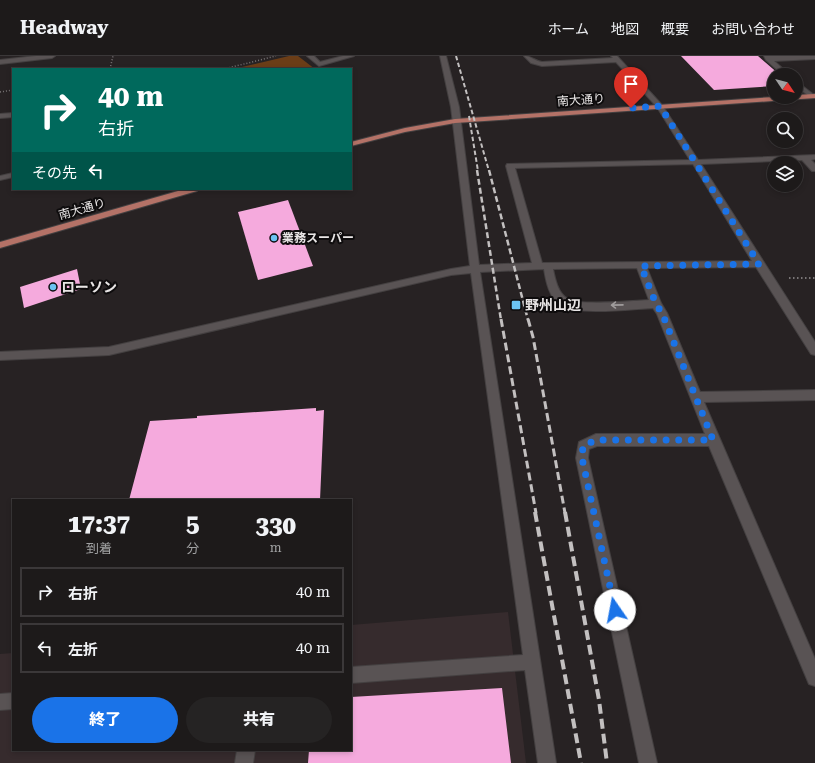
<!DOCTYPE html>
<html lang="ja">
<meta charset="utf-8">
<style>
:root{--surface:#1d1a1a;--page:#252323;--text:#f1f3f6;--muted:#a0a1a2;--line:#3b3839;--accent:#1a73e8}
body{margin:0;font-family:"Roboto Serif","Noto Sans JP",serif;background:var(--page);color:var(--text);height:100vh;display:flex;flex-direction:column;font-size:15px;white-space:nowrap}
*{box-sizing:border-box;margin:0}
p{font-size:13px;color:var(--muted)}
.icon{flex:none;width:22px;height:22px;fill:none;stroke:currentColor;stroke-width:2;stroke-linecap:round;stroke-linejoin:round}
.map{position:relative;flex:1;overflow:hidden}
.sheet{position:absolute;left:12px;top:443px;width:340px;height:252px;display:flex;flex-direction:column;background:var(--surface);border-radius:0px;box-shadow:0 2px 6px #0003,0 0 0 1px var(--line)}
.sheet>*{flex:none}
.guide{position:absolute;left:12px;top:12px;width:340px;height:122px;border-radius:0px;box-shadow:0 2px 6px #0003,0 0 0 1px var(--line);background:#00695c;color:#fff;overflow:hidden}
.needle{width:26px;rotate:125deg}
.buttons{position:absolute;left:767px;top:12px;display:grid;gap:8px}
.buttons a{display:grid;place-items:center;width:36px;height:36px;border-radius:50%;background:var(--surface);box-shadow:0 2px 6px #0003,0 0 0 1px var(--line);font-size:20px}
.pin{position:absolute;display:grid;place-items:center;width:34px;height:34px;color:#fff;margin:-41px -17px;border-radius:50% 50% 50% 0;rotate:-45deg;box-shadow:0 0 4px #0007}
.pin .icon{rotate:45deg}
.me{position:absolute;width:44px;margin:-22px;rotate:348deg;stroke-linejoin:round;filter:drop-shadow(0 0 3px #0008)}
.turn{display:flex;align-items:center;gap:14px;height:84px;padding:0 20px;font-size:18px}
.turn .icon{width:52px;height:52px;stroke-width:2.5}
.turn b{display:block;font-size:28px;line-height:34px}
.then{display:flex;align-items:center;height:38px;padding:0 20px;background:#0003;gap:8px;font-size:15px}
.eta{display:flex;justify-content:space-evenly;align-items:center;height:68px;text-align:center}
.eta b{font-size:24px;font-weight:800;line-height:28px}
.primary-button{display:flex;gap:8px;margin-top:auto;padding:8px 20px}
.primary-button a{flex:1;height:46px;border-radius:24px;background:var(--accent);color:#fff;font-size:16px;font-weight:800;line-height:46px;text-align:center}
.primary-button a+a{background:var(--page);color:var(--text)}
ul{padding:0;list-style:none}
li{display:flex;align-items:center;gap:12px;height:50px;margin:0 8px 6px;padding:0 12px;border:2px solid var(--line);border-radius:0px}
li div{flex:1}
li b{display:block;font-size:15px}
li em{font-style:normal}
header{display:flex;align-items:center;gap:24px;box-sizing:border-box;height:56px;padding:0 20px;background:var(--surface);border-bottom:1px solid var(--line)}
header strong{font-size:19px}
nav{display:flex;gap:22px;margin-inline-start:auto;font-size:14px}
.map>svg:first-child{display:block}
.built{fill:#362b2d}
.green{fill:#6b3d17}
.building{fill:#f5aadd}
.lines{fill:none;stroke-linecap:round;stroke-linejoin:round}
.minor-casing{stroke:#444041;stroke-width:2}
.major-casing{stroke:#444041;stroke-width:2}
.path-far1{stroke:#797576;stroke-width:1.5;stroke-dasharray:1 2;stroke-linecap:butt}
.path{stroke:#797576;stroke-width:2;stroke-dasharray:1.5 2.5;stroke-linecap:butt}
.minor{fill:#595354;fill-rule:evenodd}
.major{fill:#b47267;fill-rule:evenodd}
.rail-far3{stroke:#c3c0c0;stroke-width:2;stroke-dasharray:4.5 2.5;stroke-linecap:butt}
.rail-far2{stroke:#c3c0c0;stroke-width:2.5;stroke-dasharray:6 3;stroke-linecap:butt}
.rail-far1{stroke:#c3c0c0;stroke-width:3;stroke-dasharray:8 4;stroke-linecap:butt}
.rail{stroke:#c3c0c0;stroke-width:4;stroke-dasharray:10 5;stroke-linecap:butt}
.oneway{stroke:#a09c9c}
.route{stroke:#1a73e8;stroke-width:7;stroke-dasharray:0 12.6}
.poi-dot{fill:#6bc3f2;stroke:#0e0c0d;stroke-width:1.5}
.labels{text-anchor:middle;stroke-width:4;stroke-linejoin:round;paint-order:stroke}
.far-street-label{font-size:12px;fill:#e8e5e5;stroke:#0e0c0d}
.far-poi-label{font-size:12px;font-weight:bold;fill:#e8e5e5;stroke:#0e0c0d;text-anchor:start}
.poi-label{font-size:14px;font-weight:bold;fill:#e8e5e5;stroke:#0e0c0d;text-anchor:start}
</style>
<header>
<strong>Headway</strong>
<nav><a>ホーム</a><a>地図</a><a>概要</a><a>お問い合わせ</a></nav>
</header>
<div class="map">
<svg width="815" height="707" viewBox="0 0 815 707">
<rect width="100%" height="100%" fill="#272223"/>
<!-- built -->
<polygon class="built" points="508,556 526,707 0,707 0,598 13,597 13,694 351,694 351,569"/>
<!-- green -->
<polygon class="green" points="289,0 298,0 315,13 233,13"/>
<!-- building -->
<g class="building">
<polygon points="681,0 758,0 780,19 774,19 774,30 714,34"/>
<polygon points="288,144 313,210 258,224 238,156"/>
<polygon points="77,213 81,233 24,252 20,231"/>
<polygon points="316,352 316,355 324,354 320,444 129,444 150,365 197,362 197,360"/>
<polygon points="502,632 511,707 308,707 309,694 351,694 351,641"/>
</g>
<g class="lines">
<defs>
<g id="minor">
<polygon points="36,0 55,0 52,2 0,8 0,4"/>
<polygon points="307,0 314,0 320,6 343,0 354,0 319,10"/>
<path d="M 440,0 L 446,0 L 459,51 L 479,209 L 532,207 L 506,110 L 507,108 L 690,104 L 657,51 L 616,6 L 542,10 L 531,7 L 524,0 C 531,0 535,5 542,6 L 613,2 L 611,0 L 617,0 L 662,49 L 698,104 L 815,99 L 815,103 L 811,104 L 815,108 L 815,115 L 812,115 L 802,104 L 701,108 L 815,286 L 815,299 L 811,298 L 756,211 L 647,212 L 661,247 L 667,257 L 700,336 L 815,334 L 815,344 L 704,346 L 815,603 L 815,630 L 809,628 L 709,390 L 597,390 L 589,393 L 588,402 L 657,707 L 639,707 L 576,402 L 579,386 L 596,378 L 705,378 L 657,258 L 653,252 C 631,253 580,260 561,249 C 549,242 546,225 544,213 L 480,216 L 556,707 L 538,707 L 525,614 L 351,627 L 351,611 L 523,599 L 471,217 L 451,219 L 109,299 L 0,304 L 0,296 L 109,291 L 451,213 L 470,210 L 451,51 ZM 693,108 L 752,205 L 542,207 L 515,112 ZM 637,212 L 649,244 C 633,245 580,250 568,243 C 558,238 555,223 553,213 Z"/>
<polygon points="764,0 815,0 815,3 774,5 790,19 783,19 766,4"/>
<polygon points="796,25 814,39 814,41 810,41 796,30"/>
<polygon points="13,57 13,61 0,62 0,58"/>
<polygon points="13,117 13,121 0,124 0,120"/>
<polygon points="13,637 13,653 0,654 0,638"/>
<polygon points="237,694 255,694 253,707 235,707"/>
</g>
<g id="major">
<polygon points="815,38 815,42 455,67 405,76 351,90 351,86 405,72 455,63 774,41 796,41 796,39"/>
<polygon points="185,133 198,133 197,135 0,192 0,186"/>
</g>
</defs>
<!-- minor casing -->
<use href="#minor" class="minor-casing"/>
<!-- major casing -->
<use href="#major" class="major-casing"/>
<!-- path-far1 -->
<g class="path-far1">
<polyline points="110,13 113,0"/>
<polyline points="217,13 228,12 276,0"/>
<polyline points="0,36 13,34"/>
</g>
<!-- path -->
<polyline class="path" points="789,222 815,222"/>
<!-- minor -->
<use href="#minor" class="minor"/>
<!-- major -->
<use href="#major" class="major"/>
<!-- rail-far3 -->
<g class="rail-far3">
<polyline points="456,0 489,115"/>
<polyline points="469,60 478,115"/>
</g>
<!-- rail-far2 -->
<g class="rail-far2">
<polyline points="477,114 501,264"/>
<polyline points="489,114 528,264"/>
</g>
<!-- rail-far1 -->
<g class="rail-far1">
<polyline points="501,263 536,457"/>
<polyline points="528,263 533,281 565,457"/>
</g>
<!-- rail -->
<g class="rail">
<polyline points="535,456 581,707"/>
<polyline points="565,456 599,644 607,707"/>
</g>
</g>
<!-- one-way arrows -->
<defs><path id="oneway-shaft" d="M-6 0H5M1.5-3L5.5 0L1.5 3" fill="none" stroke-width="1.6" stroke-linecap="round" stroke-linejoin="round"/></defs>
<use class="oneway" href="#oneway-shaft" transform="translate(617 249) rotate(179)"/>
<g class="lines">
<!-- route -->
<polyline class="route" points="615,554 582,402 583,390 596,384 713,384 662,257 656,248 641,210 759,208 660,50 631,52"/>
</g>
<!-- markers -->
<g class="poi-dot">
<circle cx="274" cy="182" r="4"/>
<circle cx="53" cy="231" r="4"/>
<rect x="511" y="244" width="10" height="10" rx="2"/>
</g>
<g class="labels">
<!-- far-street labels -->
<g class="far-street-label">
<text transform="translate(581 44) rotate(-4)" y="4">南大通り</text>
<text transform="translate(82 153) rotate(-16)" y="4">南大通り</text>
</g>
<!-- far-poi labels -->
<g class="far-poi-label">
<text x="282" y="186">業務スーパー</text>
</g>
<!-- poi labels -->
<g class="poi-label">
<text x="61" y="236">ローソン</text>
<text x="525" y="254">野州山辺</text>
</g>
</g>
</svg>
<div class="buttons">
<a><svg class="needle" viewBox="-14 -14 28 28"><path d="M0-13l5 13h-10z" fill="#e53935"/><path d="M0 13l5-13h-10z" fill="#a0a1a2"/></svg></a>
<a><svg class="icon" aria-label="search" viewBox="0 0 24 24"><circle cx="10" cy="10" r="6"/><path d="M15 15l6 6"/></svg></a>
<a><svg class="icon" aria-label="layers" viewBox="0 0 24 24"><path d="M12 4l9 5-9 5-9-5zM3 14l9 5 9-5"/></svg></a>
</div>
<div class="pin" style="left:631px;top:52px;background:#d93025"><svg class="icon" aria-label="arrive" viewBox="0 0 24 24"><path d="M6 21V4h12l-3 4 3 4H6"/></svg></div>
<svg class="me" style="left:615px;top:554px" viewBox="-20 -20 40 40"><circle r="19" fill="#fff"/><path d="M0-13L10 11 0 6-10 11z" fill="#1a73e8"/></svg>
<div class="guide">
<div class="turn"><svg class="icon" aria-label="right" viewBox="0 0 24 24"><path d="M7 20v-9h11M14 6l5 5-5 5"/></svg><div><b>40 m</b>右折</div></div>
<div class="then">その先<svg class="icon" aria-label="left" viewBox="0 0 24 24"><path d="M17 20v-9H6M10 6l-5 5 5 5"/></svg></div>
</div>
<section class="sheet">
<div class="eta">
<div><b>17:37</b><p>到着</p></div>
<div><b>5</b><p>分</p></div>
<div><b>330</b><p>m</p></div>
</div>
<ul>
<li><svg class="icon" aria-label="right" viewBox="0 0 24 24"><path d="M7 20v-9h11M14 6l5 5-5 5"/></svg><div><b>右折</b></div><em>40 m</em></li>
<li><svg class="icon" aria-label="left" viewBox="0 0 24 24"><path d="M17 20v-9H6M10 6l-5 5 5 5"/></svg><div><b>左折</b></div><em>40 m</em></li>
</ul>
<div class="primary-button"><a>終了</a><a>共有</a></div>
</section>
</div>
